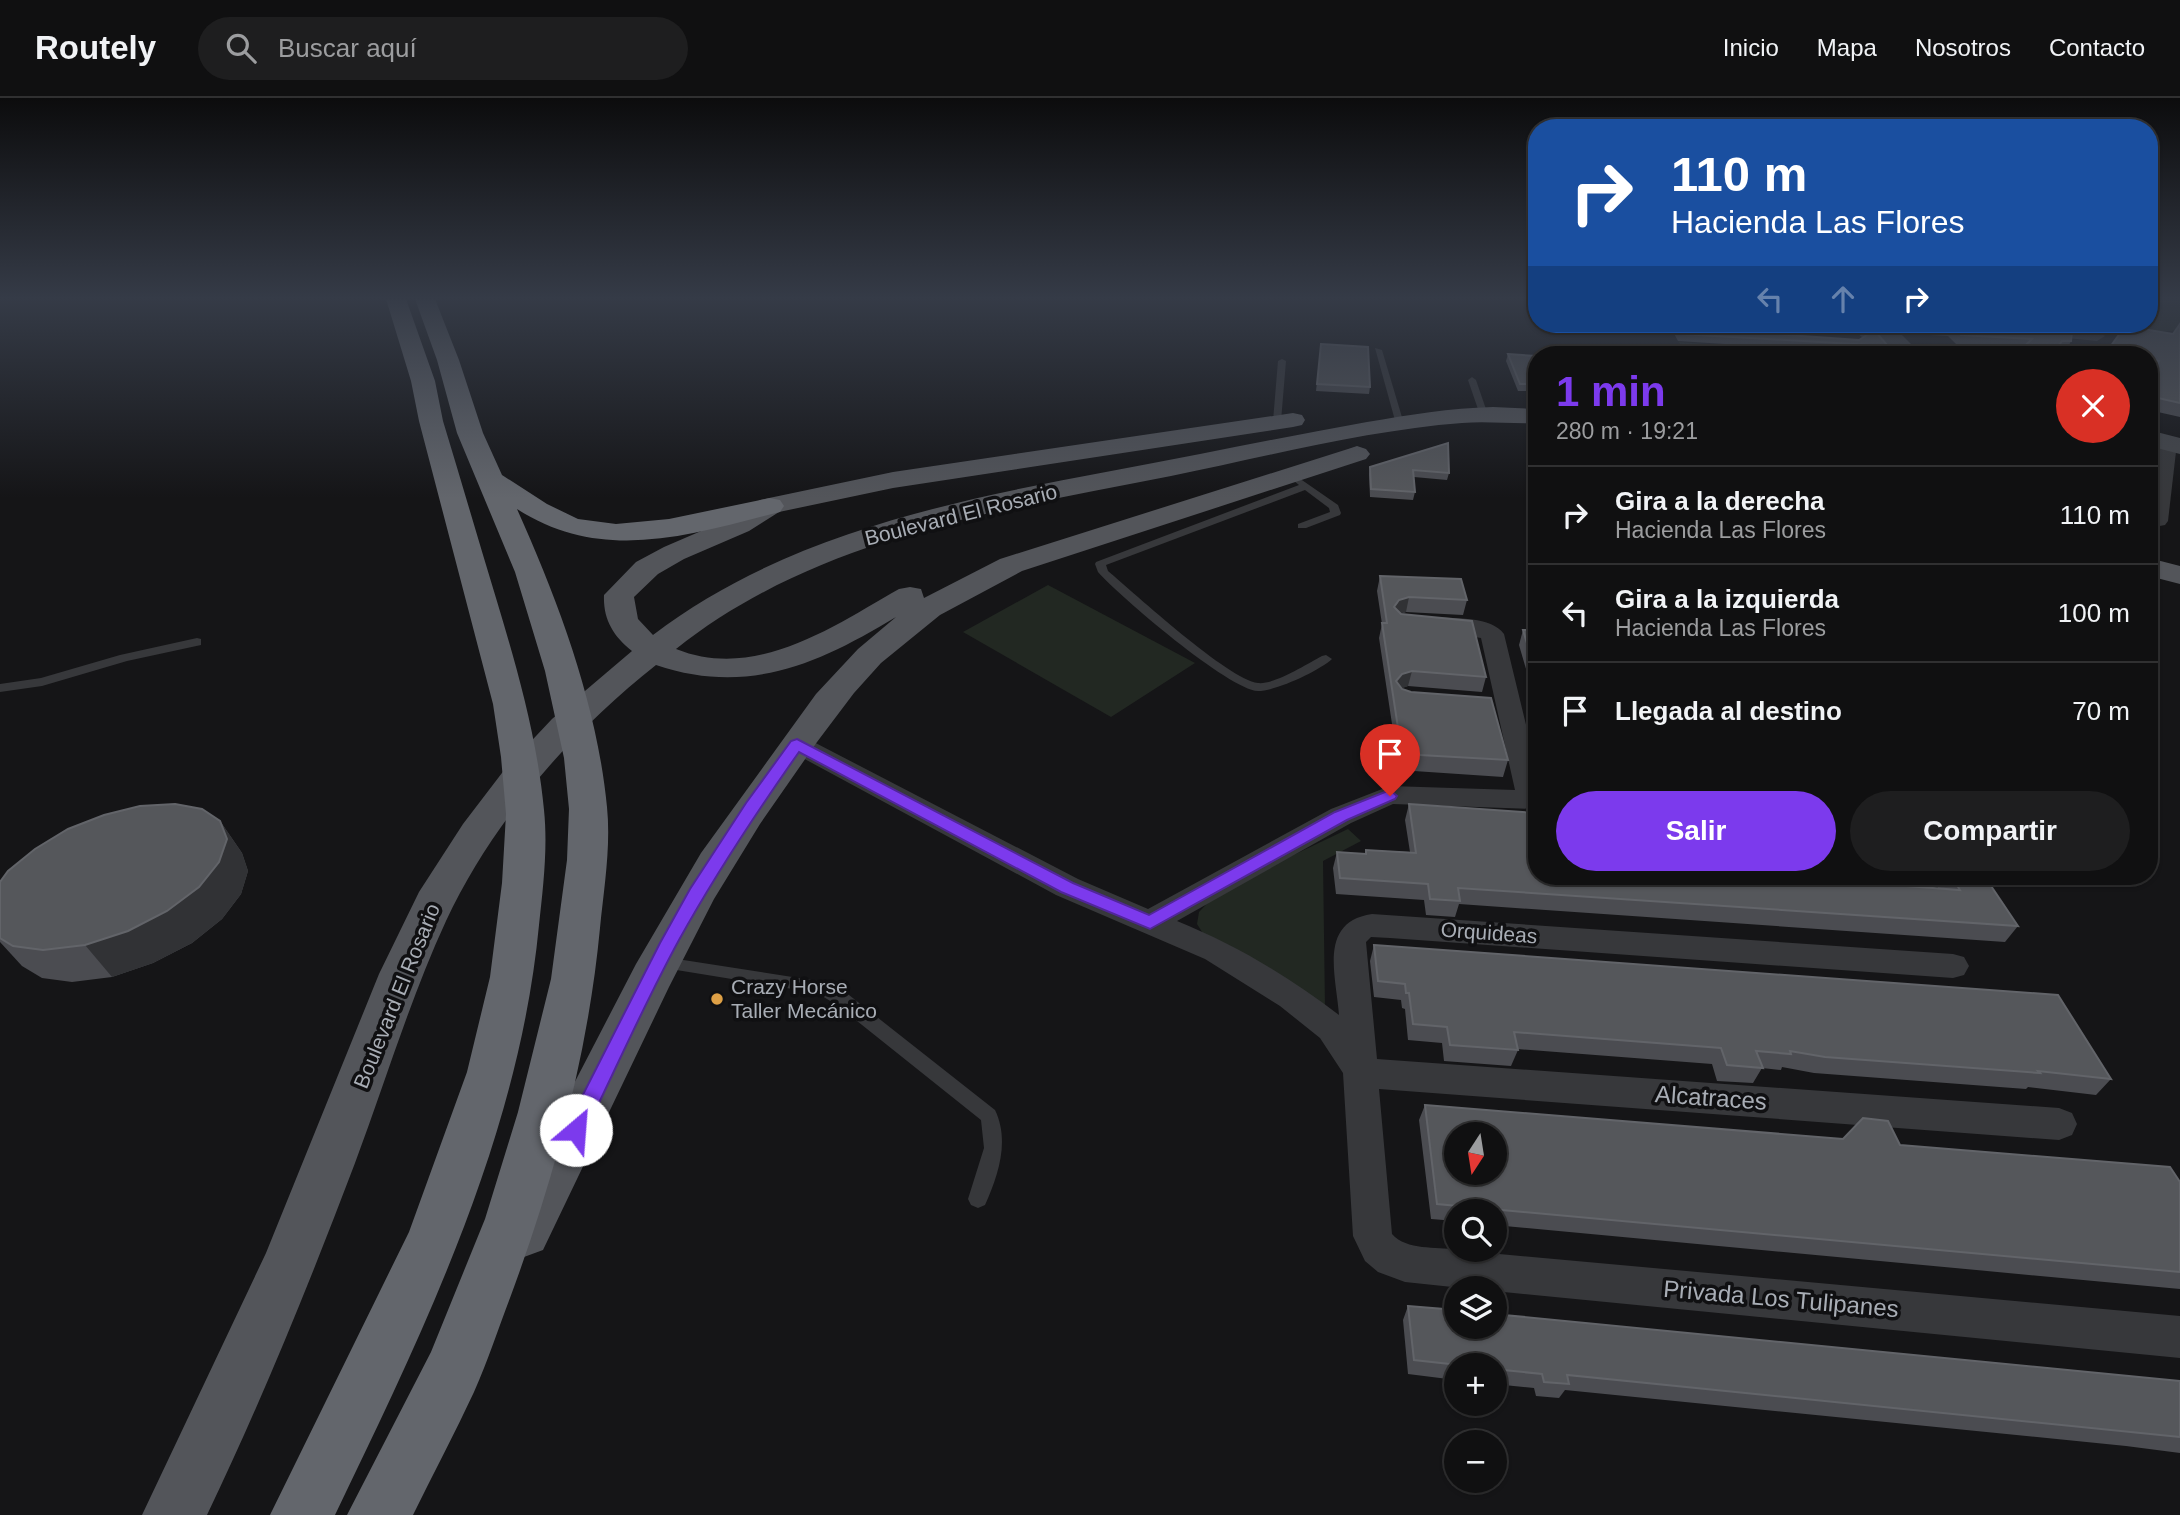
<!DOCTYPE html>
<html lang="es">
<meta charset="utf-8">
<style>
:root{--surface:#101011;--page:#1e1e1f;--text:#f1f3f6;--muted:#9c9d9f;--line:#303031;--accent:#7c3aed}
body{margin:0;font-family:Helvetica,sans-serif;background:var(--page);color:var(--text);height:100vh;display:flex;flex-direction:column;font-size:26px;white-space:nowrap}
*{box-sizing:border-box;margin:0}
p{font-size:23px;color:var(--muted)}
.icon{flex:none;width:38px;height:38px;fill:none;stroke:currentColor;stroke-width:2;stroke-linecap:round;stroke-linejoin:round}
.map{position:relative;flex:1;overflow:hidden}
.panel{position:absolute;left:1528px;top:248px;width:630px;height:539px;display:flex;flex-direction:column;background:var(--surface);border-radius:28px;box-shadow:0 2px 5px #0004,0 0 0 2px var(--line)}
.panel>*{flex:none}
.banner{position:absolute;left:1528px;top:21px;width:630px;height:214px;border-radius:28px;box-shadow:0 2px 5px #0004,0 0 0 2px var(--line);background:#1a4fa0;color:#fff;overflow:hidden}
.needle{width:46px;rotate:192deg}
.fabs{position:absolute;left:1444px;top:1024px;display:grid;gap:14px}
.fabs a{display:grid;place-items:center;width:63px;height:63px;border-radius:50%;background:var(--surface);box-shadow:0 2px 5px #0004,0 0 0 2px var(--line);font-size:35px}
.pin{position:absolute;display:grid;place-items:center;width:60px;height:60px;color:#fff;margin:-72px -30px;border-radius:50% 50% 50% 0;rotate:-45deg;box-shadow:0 0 7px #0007}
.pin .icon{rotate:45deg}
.me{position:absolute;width:77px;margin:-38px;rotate:27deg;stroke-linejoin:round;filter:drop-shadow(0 0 5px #0008)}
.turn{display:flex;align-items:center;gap:24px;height:147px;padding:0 28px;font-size:32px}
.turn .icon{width:91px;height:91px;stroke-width:2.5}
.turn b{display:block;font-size:49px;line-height:60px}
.lanes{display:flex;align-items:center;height:66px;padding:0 28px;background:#0003;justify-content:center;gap:35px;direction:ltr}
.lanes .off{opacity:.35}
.round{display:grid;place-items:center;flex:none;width:74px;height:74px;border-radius:37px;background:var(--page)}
.head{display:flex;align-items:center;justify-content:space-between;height:119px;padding:0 28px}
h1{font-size:42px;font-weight:700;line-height:52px;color:var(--accent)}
.cta{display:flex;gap:14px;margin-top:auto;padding:14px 28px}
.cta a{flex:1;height:80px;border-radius:42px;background:var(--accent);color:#fff;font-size:28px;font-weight:700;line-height:80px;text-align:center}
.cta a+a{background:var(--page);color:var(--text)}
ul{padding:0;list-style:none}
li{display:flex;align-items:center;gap:21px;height:98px;padding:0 28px;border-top:2px solid var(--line)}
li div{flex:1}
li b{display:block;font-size:26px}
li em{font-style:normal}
header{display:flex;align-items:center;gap:42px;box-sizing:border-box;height:98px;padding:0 35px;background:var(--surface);border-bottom:2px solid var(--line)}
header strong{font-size:33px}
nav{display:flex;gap:38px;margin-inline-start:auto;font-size:24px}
.search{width:490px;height:63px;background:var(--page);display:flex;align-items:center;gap:18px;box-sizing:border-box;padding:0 24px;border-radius:38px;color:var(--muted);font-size:26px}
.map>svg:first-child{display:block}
.green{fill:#222822}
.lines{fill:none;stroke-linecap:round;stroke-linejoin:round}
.path{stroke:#3d3f42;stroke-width:2.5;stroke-dasharray:2 3.5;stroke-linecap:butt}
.lane{fill:#37383b;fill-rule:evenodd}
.street{fill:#37383b;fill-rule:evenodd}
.secondary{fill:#45474b;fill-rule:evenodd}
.primary{fill:#53555a;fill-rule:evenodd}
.highway{fill:#63666c;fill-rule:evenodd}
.wall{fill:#4b4c51}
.shaded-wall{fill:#313235}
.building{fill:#55575b;stroke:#626469;stroke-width:2;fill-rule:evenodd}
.route{fill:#7c3aed;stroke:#51269a;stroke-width:2}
.poi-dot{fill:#dea046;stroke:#101012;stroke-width:2.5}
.labels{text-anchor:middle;stroke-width:7;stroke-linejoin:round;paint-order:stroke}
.street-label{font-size:21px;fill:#a8adb5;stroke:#101012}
.poi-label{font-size:21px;fill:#a8adb5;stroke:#101012;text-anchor:start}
.near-street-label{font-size:24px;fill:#a8adb5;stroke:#101012}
</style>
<header>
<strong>Routely</strong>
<div class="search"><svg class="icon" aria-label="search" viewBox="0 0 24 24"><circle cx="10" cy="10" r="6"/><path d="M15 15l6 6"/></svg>Buscar aquí</div>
<nav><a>Inicio</a><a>Mapa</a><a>Nosotros</a><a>Contacto</a></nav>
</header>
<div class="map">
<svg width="2180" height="1417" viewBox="0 0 2180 1417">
<rect width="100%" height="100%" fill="#151517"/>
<!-- green -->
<g class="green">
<polygon points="2149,201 2180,201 2180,232 2159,234 2120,226 2149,226"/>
<polygon points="1679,244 1857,257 1685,257"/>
<polygon points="1048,487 1195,565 1111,619 963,534"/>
<polygon points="1348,731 1361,743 1323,763 1325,910 1204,837 1197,826 1199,814 1220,792"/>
</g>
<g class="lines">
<!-- path -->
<polyline class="path" points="1722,257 1719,251 1786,256"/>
<!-- lane -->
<g class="lane">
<polygon points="1375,250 1382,252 1404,326 1403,328 1396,326"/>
<polygon points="1931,253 1989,254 1993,256 1928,257 1927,255"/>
<polygon points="1282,261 1286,263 1281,323 1277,326 1273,323 1278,263"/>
<polygon points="1472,279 1476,282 1488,317 1487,319 1480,317 1468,282"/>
<path d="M 1299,380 L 1338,407 L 1341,415 L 1340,417 L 1306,430 L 1298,430 L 1298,426 L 1330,414 L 1329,410 L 1305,392 L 1106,467 L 1108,473 C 1134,495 1229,582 1258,585 C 1274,587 1307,566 1322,558 L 1326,557 L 1332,561 C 1319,573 1276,593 1258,593 C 1229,592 1119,498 1098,474 L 1095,466 L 1096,464 L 1299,387 L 1294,383 Z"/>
<polygon points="197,540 201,541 201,547 127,563 42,588 0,594 0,586 41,580 120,557"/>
<path d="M 664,859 L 818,883 L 838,889 L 849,897 L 995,1012 C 1010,1043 998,1078 985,1107 L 978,1110 L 971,1107 L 968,1101 L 984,1050 L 981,1022 L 837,907 L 817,895 L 658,869 L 656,865 L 658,861 Z"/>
</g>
<!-- street -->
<g class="street">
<polygon points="1699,226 1715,226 1719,233 1716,236 1706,236"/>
<polygon points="1776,226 1792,226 1800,238 1798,241 1786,241"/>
<polygon points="2033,228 2097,233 2105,238 2097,243 2028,236 2025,233 2028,230"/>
<polygon points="2168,339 2177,345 2168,423 2165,427 2149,430 2159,345"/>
<path d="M 1436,519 C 1456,521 1491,518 1504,536 L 1536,668 L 1536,711 L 1393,706 L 1351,725 L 1177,823 C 1236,847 1288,878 1339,917 C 1336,877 1318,824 1372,816 L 1953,856 L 1964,859 L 1969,868 L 1964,877 L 1953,880 L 1390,840 L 1371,839 L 1366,844 L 1377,961 L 2059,1010 L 2072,1015 L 2077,1026 L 2072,1037 L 2059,1042 L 1379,991 L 1392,1136 C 1407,1153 1436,1148 1456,1152 L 2180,1218 L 2180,1260 L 1494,1193 L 1494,1190 L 1462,1190 L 1405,1184 L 1378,1174 L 1365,1163 L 1353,1138 L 1343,975 L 1320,940 L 1280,908 L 1205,861 L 1056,797 L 788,652 L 784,646 L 788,640 L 797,638 L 806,640 L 1078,781 L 1148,811 L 1331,711 L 1390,688 L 1515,692 L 1481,540 L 1428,531 L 1424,526 L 1428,521 Z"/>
</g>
<!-- secondary -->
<g class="secondary">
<path d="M 1870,226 L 1891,226 L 1922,257 C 1891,258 1886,252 1870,226 Z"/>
<polygon points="2149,332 2180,340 2180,356 2149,348"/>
</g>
<!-- primary -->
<g class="primary">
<path d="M 1493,309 L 1536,311 L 1536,325 C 1512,326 1487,323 1462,325 C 1368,332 1264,359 1171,378 C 999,412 817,439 676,551 C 756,583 832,529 899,491 L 910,489 L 921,491 L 924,500 L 1000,461 L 1348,351 L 1357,348 L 1366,351 L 1370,356 L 1366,361 L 1022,473 L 940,517 L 881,565 L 854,595 L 817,644 L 760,726 L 714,801 L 669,889 L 543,1152 L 524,1159 L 505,1152 L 497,1134 L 636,866 L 701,755 L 816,596 L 858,551 L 896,519 C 818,566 748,598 656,567 C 570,635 493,723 446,823 C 410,901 385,985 355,1065 C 310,1184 262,1302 207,1417 L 142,1417 L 266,1155 L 379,876 L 419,794 L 463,726 L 505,671 L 552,621 L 632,553 C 613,538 603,521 604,497 L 636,464 L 664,449 L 729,421 L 760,402 L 893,374 L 1293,315 L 1302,317 L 1305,322 L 1302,327 L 1293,329 L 893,390 L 779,414 L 749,433 L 684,461 L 658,476 L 634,499 L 638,521 L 653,537 C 809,418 1013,393 1200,356 C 1256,345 1311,334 1367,324 C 1409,317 1450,310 1493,309 Z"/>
<polygon points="2149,460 2180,468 2180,486 2149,478"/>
</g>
<!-- highway -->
<g class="highway">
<path d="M 386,201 L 406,201 L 435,283 L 443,323 C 461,382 478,441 496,500 C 517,570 537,639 544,712 C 548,750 543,790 539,827 C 519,1037 425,1230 335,1417 L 270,1417 L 409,1134 L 467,974 L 490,879 L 502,785 L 506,716 L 501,659 L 493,606 L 419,323 L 411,283 Z"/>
<path d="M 415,201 L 435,201 L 459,262 L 483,335 L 502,377 L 547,406 L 578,421 L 616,426 L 669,421 L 770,400 L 780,402 L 784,408 L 780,414 C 689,437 603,466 517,411 C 559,505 597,606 607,709 C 611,749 604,790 600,830 C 588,957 554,1081 510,1200 C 498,1231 488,1263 474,1294 C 455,1335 433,1376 413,1417 L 347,1417 L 431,1254 L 485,1121 L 518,1014 L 551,881 L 567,762 L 569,711 L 564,660 L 545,573 L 515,474 L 457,335 L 437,262 Z"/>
</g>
</g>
<!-- wall -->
<g class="wall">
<polygon points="1669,226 1694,226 1691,228 1693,230 1859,242 1863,240 1856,234 1718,226 1869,226 1888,248 1884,256 1678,243"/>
<polygon points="1920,226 1961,226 2071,243 2066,253 1956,246 1948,238 1930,237"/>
<polygon points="2180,226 2180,319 2149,312 2149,281 2152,275 2149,275 2149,257 2105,257 2108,252 2173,236"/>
<polygon points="1321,246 1370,289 1369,296 1316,293"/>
<polygon points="1508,256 1536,258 1536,291 1535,293 1518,293 1506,263"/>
<polygon points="1370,369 1449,375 1447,382 1414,379 1415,394 1413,402 1370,399 1369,376"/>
<polygon points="1380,478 1467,502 1463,517 1406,514 1401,516 1486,579 1482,594 1408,588 1401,590 1508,662 1503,679 1399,672 1379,540 1382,526 1377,493"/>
<polygon points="1523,532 1536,532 1536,605 1519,547"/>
<polygon points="1409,706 1893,787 1938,790 1931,779 1985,779 2018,828 2005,844 1459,806 1455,819 1426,817 1424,802 1336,796 1333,770 1337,754 1365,756 1366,752 1410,754 1405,722"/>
<polygon points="220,723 242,755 248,773 241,796 222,821 192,845 153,865 112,879 72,884 42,880 22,868 0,844 0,784"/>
<polygon points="1374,847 2111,981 2096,997 2028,989 2026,991 1814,975 1782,969 1781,972 1762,970 1753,985 1717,983 1712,966 1517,951 1518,952 1511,968 1444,963 1442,945 1408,942 1405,911 1402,910 1401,902 1374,899 1370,863"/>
<polygon points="1425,1007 1900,1047 2180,1084 2180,1191 1494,1127 1494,1113 1456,1113 1456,1123 1431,1121 1419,1022"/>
<polygon points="1408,1208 2180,1283 2180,1355 2126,1348 1565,1292 1559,1300 1536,1298 1534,1290 1494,1286 1494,1267 1456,1267 1456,1282 1408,1276 1403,1222"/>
</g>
<!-- shaded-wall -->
<g class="shaded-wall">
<polygon points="1409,499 1406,514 1396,517 1394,509 1399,502"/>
<polygon points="1412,573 1408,588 1398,592 1392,599 1396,583 1402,576"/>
<polygon points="220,723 242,755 248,773 241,796 222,821 192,845 153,865 112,879 85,847"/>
</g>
<!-- building -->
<g class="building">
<polygon points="1675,226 1689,226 1693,230 1859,242 1870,235 1859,227 1846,226 1869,226 1888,248 1681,236"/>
<polygon points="1933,226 1961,226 2072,234 2071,243 2062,243 2052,257 2015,257 2032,241 1961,237 1952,228 1935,227"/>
<polygon points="2180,226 2180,305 2149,298 2149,282 2159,263 2149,261 2149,257 2133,257 2108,252 2125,228 2173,236"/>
<polygon points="1321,246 1368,249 1370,289 1317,286"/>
<polygon points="1508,256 1536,258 1536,286 1520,286"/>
<polygon points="1448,345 1449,375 1413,372 1415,394 1371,391 1370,369"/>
<polygon points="1380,478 1461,481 1467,502 1409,499 1399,502 1394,509 1401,516 1472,523 1486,579 1412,573 1402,576 1396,583 1402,591 1411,594 1491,600 1508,662 1402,656 1382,525 1387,525"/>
<polygon points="1523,532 1536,532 1536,575"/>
<polygon points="175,706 202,711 220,723 227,741 219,764 199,789 167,813 128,833 85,847 43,852 13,848 0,840 0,784 8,773 35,751 68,731 104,717 140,708"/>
<polygon points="1409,706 1536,715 1536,779 1888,779 1893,787 1960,792 1952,779 1985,779 2018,828 1458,790 1460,803 1430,801 1428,786 1340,780 1337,754 1366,756 1366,752 1416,755"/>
<polygon points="1374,847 2058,897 2111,981 2038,973 2040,975 1825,959 1790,953 1791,956 1756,953 1763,970 1727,967 1721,950 1514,934 1518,952 1450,947 1447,929 1413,926 1409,895 1406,895 1405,886 1378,883"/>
<path d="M 1425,1007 L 1843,1041 L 1863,1020 L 1888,1023 L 1900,1047 L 2170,1069 L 2180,1084 L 2180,1174 L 1437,1106 ZM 1456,1036 L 1494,1036 L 1494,1074 L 1456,1074 Z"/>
<polygon points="1408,1208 1456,1212 1456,1228 1494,1228 1494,1216 2180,1283 2180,1339 1567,1277 1569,1286 1544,1284 1542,1276 1494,1271 1494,1267 1459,1267 1414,1262"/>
</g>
<!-- sky -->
<linearGradient id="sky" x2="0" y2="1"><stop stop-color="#0c0c0d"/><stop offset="0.5" stop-color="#353b47"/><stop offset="1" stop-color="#353b47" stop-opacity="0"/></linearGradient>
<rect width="2180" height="400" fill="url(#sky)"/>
<!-- route -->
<path class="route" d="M 797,641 L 1073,785 L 1149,817 L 1335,714 L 1390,692 L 1397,698 L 1395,701 L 1347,722 L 1150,831 L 1061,794 L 799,654 C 756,715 715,777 679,842 C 644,906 615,973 583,1038 L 576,1041 L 568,1038 L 565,1032 L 660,845 L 690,791 L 746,705 L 791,643 Z"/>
<!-- markers -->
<circle class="poi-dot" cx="717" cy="901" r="7"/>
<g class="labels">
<!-- street labels -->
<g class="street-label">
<text transform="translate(961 417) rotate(-14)" y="7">Boulevard El Rosario</text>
<text transform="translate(1489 835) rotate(4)" y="7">Orquideas</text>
<text transform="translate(397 898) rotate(-68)" y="7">Boulevard El Rosario</text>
</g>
<!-- poi labels -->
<g class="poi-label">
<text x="731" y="896">Crazy Horse<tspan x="731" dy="24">Taller Mecánico</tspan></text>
</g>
<!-- near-street labels -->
<g class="near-street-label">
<text transform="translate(1711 1000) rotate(4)" y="8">Alcatraces</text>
<text transform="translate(1781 1201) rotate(5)" y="8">Privada Los Tulipanes</text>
</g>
</g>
</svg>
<div class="fabs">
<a><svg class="needle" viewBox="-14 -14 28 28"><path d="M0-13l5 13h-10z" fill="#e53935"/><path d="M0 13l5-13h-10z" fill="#9c9d9f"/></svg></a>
<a><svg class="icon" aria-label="search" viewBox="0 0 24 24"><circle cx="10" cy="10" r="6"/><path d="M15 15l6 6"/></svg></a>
<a><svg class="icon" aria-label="layers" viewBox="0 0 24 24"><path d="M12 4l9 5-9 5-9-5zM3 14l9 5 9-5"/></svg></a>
<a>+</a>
<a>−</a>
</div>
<div class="pin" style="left:1390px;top:698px;background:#d93025"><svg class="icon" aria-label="arrive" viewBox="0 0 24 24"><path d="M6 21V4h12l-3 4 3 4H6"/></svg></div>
<svg class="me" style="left:576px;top:1032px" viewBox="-20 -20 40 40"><circle r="19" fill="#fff"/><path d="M0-13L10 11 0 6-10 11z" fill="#7c3aed"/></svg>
<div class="banner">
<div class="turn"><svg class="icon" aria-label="right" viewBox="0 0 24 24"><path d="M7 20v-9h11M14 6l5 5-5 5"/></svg><div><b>110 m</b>Hacienda Las Flores</div></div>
<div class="lanes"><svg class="icon off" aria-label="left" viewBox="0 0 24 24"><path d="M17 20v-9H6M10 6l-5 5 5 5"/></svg><svg class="icon off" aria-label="ahead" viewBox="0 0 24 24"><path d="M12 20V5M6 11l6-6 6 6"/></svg><svg class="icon" aria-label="right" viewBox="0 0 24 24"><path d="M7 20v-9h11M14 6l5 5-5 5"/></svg></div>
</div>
<section class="panel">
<div class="head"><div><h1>1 min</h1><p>280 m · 19:21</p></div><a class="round" style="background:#d93025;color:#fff"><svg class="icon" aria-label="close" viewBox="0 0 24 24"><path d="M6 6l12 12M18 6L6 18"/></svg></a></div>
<ul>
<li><svg class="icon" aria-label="right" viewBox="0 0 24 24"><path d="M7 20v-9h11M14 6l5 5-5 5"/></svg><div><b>Gira a la derecha</b><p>Hacienda Las Flores</p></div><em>110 m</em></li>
<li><svg class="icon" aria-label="left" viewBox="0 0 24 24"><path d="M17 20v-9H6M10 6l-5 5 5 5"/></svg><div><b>Gira a la izquierda</b><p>Hacienda Las Flores</p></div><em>100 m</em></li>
<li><svg class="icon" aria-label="arrive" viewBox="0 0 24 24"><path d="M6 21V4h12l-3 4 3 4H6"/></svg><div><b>Llegada al destino</b></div><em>70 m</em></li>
</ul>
<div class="cta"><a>Salir</a><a>Compartir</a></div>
</section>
</div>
